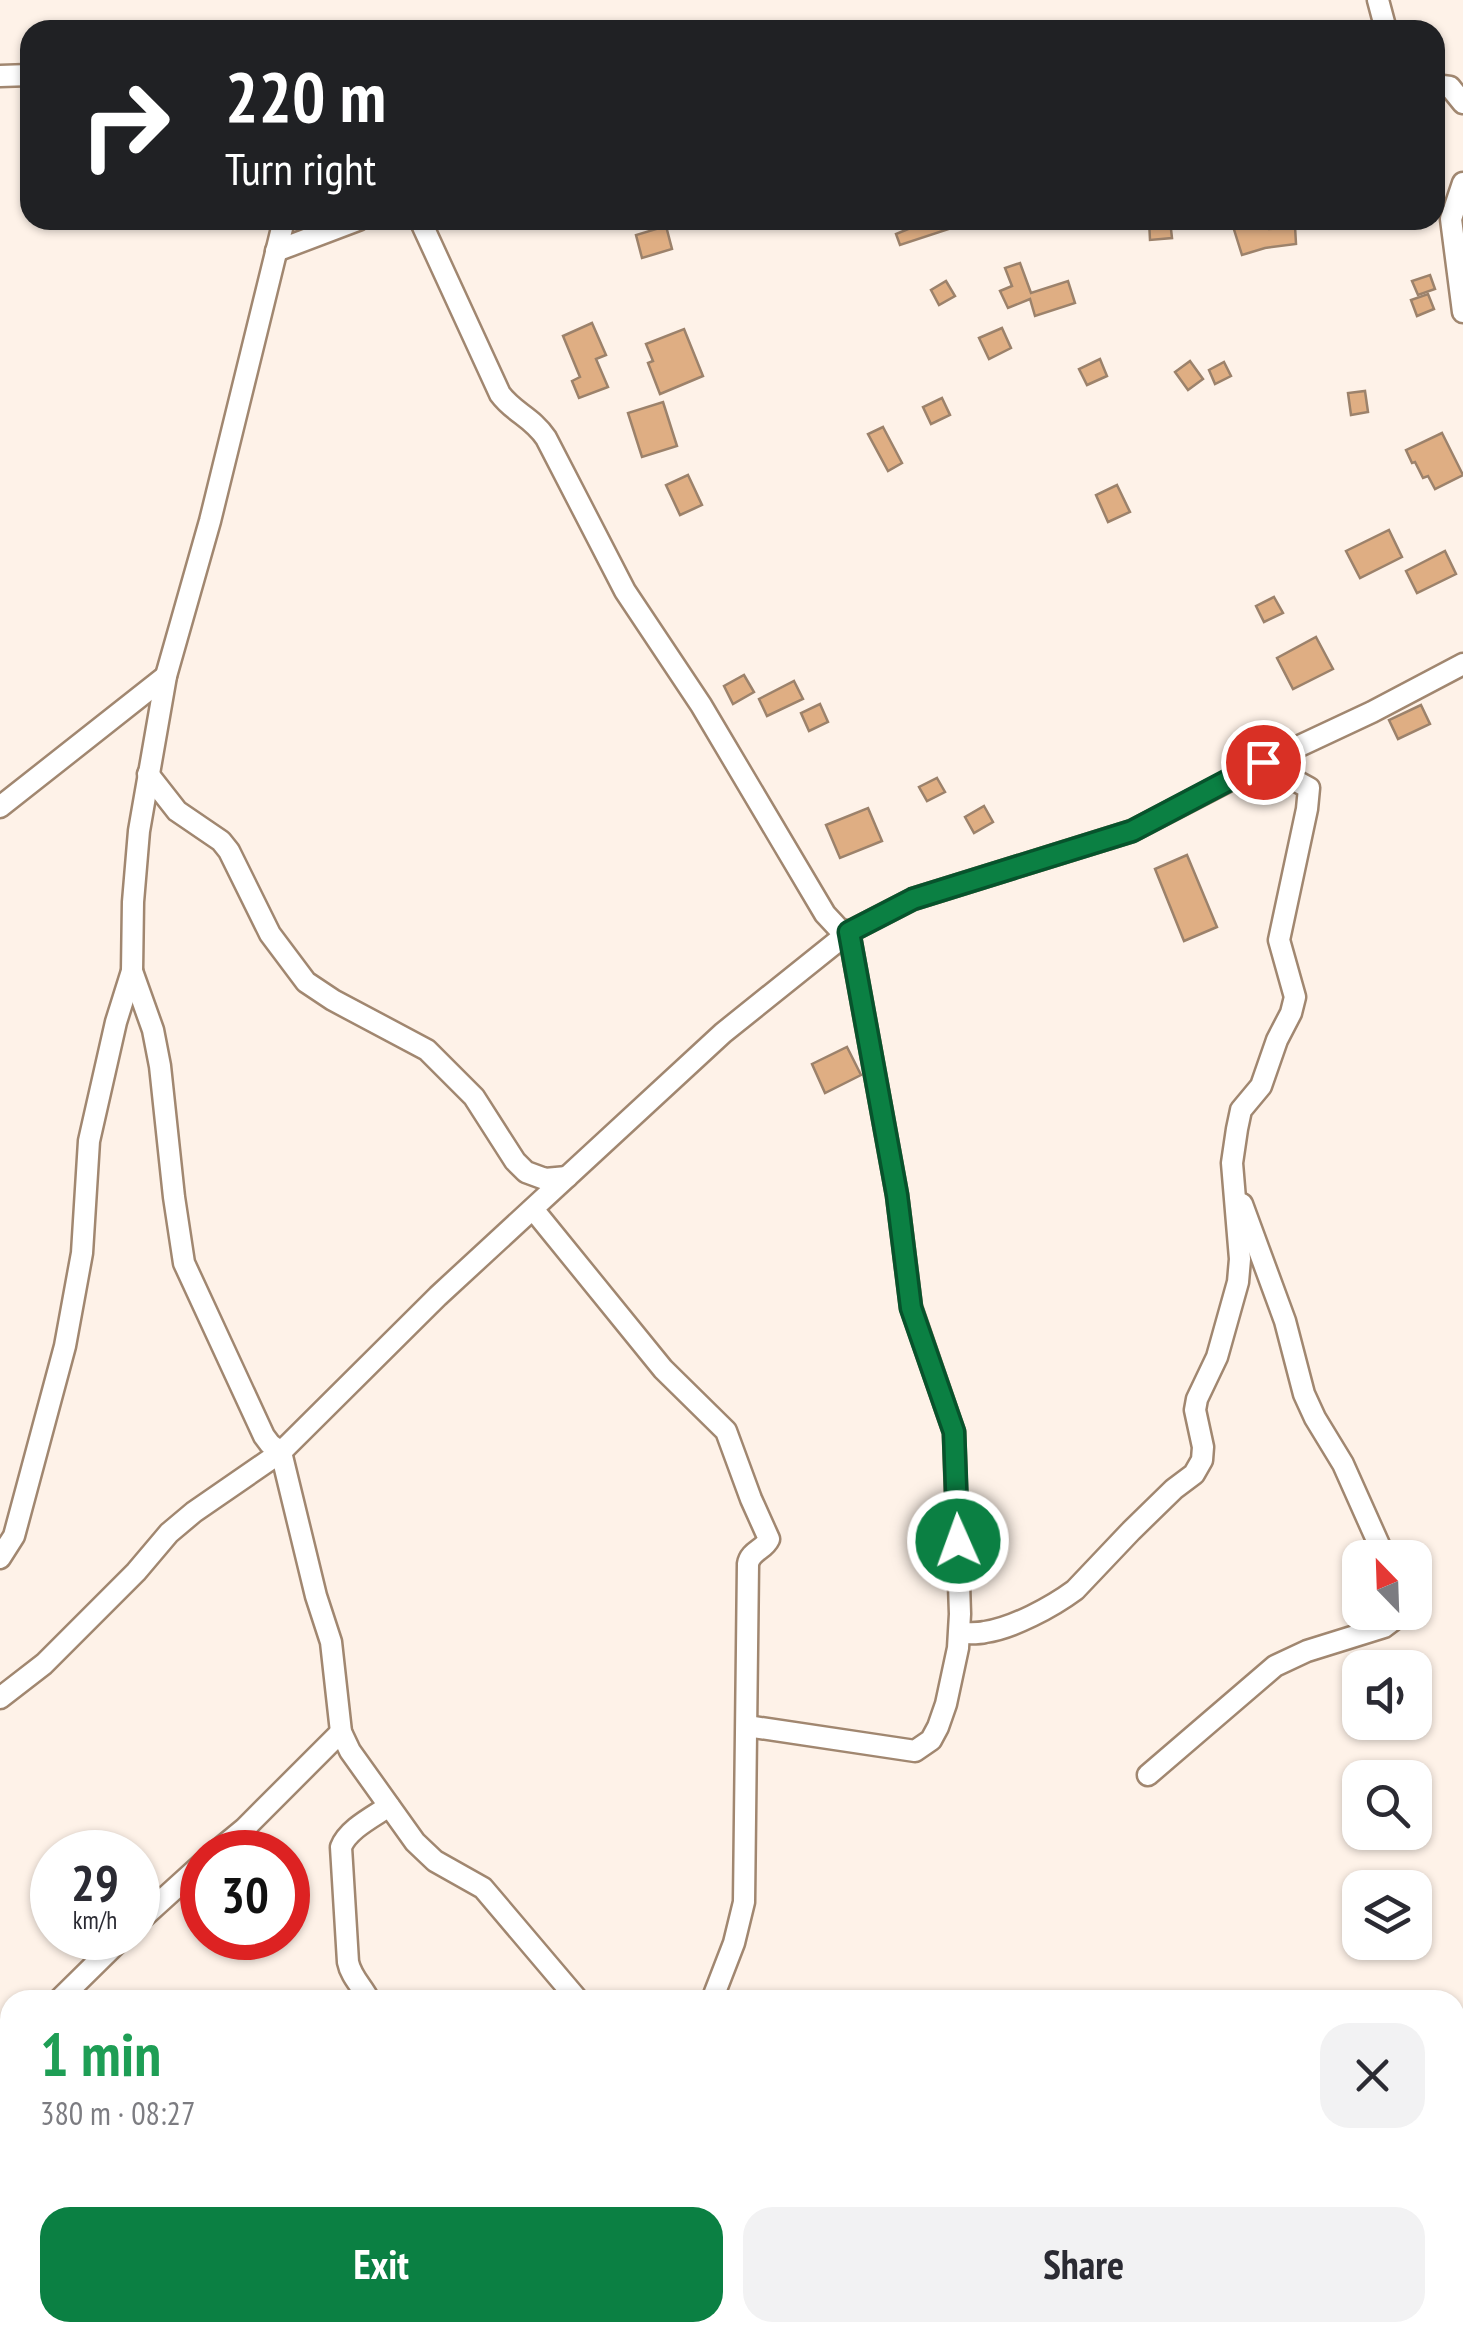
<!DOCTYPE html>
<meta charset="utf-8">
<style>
:root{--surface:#fff;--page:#f2f2f3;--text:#2b2b33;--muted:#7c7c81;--accent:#0b8043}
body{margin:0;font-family:"PT Sans Narrow",sans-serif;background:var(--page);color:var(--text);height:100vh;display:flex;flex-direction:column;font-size:38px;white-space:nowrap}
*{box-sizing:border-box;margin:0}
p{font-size:32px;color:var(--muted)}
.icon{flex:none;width:55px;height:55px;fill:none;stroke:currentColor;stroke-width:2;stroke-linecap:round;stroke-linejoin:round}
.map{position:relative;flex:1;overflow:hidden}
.details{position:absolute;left:0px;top:1990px;width:1465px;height:352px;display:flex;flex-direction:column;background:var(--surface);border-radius:30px 30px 0 0;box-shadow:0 2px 8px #0004}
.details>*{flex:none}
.hud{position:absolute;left:20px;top:20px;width:1425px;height:210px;border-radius:30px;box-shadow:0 2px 8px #0004;background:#202124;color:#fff;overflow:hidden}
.needle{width:65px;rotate:337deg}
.buttons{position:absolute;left:1342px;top:1540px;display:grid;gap:20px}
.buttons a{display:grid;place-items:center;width:90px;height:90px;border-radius:20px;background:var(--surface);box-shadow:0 2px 8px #0004;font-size:50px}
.speed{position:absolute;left:30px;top:1830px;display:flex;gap:20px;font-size:50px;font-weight:700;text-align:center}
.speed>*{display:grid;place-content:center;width:130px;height:130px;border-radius:50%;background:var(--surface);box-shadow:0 2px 8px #0004;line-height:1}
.speed small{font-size:25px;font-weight:400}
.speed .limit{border:15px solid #d22;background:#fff;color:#111}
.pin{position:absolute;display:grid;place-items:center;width:85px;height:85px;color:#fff;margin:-42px;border:5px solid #fff;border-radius:50%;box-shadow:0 2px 10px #0007}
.me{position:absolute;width:110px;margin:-55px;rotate:358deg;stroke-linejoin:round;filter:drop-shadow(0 0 8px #0008)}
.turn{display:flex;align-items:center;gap:35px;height:210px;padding:0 40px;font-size:45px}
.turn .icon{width:130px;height:130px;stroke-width:2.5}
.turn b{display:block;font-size:70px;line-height:85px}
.round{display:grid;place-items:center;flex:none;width:105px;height:105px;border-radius:30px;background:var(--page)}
.headline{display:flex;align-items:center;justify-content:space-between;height:170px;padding:0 40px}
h1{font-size:60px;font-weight:600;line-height:75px;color:#1e9e55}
.primary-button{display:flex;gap:20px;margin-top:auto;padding:20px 40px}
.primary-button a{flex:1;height:115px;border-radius:30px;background:var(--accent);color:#fff;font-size:40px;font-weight:600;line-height:115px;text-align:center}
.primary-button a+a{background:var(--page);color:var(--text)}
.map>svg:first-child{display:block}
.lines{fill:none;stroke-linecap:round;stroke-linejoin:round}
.stream{stroke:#507a8e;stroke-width:6}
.building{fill:#dfae83;stroke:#9c826b;stroke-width:2.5}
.minor-casing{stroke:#a18770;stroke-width:25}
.minor{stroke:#fff;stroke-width:20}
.route-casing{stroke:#07532c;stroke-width:25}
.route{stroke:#0b8043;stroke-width:18}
</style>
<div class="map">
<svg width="1463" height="2342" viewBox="0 0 1463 2342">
<rect width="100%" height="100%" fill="#fef2e8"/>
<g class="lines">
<!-- stream -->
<g class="stream">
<polyline points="1455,2315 1463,2308"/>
<polyline points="1429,2342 1436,2332"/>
</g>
</g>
<!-- building -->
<g class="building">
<polygon points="930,220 966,220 967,223 900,245 896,234"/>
<polygon points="1149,220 1170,220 1172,238 1150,240"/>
<polygon points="1231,220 1266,220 1269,229 1295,226 1296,244 1265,248 1242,255"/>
<polygon points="666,226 672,249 642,258 636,235"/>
<polygon points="1020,263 1031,293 1068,281 1075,303 1035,316 1030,299 1008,308 1000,291 1012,286 1005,268"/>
<polygon points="1430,275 1435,289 1418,295 1412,281"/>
<polygon points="946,281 955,296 939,305 931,290"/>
<polygon points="1428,294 1434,309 1417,316 1411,300"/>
<polygon points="592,323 606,355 596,359 608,387 579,398 572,381 580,377 563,336"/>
<polygon points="1002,328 1011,348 989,359 979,338"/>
<polygon points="684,329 703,376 660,394 648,363 653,361 646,344"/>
<polygon points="1100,359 1107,376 1087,385 1079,369"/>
<polygon points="1190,361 1203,379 1188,390 1175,372"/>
<polygon points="1224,362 1231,376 1215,384 1209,370"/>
<polygon points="1365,391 1368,412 1351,415 1348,393"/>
<polygon points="942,398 950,415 931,424 923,407"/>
<polygon points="663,402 677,446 642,457 628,413"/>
<polygon points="883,427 902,463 888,471 868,434"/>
<polygon points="1442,433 1463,475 1435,489 1428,476 1423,478 1415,462 1412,463 1406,450"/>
<polygon points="688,475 702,505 680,515 666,485"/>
<polygon points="1117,485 1130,512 1108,522 1096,495"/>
<polygon points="1389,530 1402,557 1360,578 1346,551"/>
<polygon points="1445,551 1456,574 1417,593 1406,571"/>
<polygon points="1274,597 1283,613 1264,622 1256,606"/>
<polygon points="1316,637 1333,669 1293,689 1277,658"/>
<polygon points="744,675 754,692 733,704 724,686"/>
<polygon points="794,681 803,699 767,716 759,699"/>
<polygon points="820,704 828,722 809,731 801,713"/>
<polygon points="1421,705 1430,724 1398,739 1389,720"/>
<polygon points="937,778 945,792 927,801 919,787"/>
<polygon points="984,806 993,822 974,833 965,817"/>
<polygon points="868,808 882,841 840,858 826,825"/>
<polygon points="1187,855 1217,927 1184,941 1155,869"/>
<polygon points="847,1047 861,1075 825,1093 812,1064"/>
</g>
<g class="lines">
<defs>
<g id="minor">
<polyline points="1378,0 1386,30"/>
<polyline points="0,76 30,75"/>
<polyline points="1435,85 1450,87 1463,103"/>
<polyline points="1463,183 1451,219 1463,312"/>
<path d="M 420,220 L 500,394 C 514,413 532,417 546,438 L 625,591 L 701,705 L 825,914 L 839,929 L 849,932 L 897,1195 L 911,1307 L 954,1432 L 960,1614 L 958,1648 L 946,1704 L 938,1727 L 931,1740 L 915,1751 L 747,1726"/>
<polyline points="276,251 358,220"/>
<polyline points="148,774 177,811 221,841 229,851 270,934 306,982 333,1000 427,1050 474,1097 515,1161 526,1172 545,1179 567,1177"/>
<polyline points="0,807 166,676"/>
<polyline points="132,971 153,1030 160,1066 174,1197 184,1263 264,1436 270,1444 281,1452 316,1596 331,1642 341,1732 350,1751 415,1842 435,1861 483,1888 578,2000"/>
<polyline points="1242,1204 1285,1321 1304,1394 1315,1418 1343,1464 1385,1558"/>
<path d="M 533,1209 L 663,1369 L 726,1431 L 751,1499 L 769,1539 C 764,1550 750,1551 748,1564 L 744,1902 L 734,1943 L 712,2000"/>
<polyline points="0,1558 14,1536 65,1346 82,1253 89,1141 116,1022 132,971 133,902 139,831 166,676 210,521 284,220"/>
<path d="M 960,1633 C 968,1633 977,1634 985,1632 C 1013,1628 1052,1607 1075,1590 L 1131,1531 L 1174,1489 L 1194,1474 L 1202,1460 L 1203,1447 L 1195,1410 L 1197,1399 L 1217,1357 L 1238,1282 L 1240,1259 L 1232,1163 L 1237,1129 L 1241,1110 L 1261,1086 L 1277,1040 L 1291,1013 L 1295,997 L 1279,940 L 1307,809 L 1309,788 L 1263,763"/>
<polyline points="0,1698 44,1664 136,1572 169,1533 194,1512 281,1452 438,1296 723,1033 849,932 913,899 1132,831 1263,763 1372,712 1463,664"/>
<polyline points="1148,1775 1275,1666 1307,1651 1384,1627 1396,1618 1398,1612"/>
<polyline points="216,1852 244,1829 341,1732"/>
<polyline points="138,1922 202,1864"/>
<polyline points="59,2000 122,1938"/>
<path d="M 369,2000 C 362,1986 351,1977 348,1962 L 341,1847 C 348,1829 373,1817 389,1806"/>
<polyline points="0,2133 10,2126"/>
<polyline points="852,2332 858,2342"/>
</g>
</defs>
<!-- minor casing -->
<use href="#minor" class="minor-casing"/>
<!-- minor -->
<use href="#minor" class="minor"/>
</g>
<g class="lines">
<defs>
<polyline id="route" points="958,1541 954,1432 911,1308 897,1195 849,932 913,899 1132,831 1263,762"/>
</defs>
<!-- route casing -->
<use href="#route" class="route-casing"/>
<!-- route -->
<use href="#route" class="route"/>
</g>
</svg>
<div class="buttons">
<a><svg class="needle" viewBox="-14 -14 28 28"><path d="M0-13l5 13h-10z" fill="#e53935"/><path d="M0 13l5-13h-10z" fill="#7c7c81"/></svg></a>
<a><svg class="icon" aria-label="sound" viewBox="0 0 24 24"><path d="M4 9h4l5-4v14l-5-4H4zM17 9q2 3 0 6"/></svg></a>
<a><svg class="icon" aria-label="search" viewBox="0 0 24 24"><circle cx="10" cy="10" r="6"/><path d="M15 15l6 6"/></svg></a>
<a><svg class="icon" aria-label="layers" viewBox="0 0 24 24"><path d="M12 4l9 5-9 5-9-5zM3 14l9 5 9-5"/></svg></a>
</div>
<div class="speed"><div>29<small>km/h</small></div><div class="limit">30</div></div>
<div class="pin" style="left:1263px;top:762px;background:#d93025"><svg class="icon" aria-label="arrive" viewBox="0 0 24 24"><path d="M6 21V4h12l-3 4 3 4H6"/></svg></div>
<svg class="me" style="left:958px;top:1541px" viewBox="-20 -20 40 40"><circle r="17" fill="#0b8043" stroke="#fff" stroke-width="3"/><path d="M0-11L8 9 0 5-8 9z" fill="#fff"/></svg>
<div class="hud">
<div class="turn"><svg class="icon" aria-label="right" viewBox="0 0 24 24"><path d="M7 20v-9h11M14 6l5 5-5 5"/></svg><div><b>220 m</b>Turn right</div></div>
</div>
<section class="details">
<div class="headline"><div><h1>1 min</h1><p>380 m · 08:27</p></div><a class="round"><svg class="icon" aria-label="close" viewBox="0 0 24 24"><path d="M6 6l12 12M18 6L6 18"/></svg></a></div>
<div class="primary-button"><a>Exit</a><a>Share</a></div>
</section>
</div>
